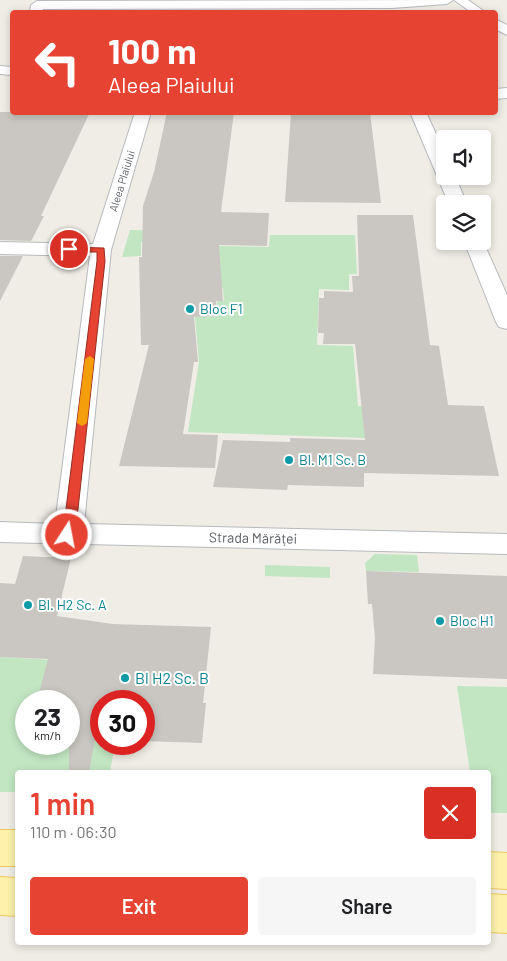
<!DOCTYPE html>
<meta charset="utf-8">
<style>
:root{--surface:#fff;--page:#f6f6f6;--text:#202124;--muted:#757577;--accent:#e64333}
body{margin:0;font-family:Barlow,sans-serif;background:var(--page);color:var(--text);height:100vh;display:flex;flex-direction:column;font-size:19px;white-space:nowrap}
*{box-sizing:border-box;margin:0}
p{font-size:16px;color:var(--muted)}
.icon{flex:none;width:28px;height:28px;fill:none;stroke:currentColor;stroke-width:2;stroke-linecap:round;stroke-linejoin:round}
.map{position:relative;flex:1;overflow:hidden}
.panel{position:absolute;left:15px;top:770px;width:476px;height:175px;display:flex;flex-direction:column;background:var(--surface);border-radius:5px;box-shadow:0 2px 8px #0003}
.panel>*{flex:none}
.banner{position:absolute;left:10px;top:10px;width:488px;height:105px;border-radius:5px;box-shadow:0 2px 8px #0003;background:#e64333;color:#fff;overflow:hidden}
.controls{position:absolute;left:436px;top:130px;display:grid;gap:10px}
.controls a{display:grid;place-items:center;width:55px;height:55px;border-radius:5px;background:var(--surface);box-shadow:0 2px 8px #0003;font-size:25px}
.speed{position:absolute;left:15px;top:690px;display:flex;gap:10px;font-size:25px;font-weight:700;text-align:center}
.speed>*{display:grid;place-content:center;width:65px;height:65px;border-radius:50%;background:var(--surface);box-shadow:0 2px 8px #0003;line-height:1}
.speed small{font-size:12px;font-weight:400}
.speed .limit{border:8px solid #d22;background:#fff;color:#111}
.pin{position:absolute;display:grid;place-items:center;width:42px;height:42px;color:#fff;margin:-21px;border:2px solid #fff;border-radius:50%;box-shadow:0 1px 5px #0007}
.me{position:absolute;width:55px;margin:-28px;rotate:11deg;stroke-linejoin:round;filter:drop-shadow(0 0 4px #0008)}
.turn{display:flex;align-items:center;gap:18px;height:105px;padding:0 15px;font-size:22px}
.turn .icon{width:65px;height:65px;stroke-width:2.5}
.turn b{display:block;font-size:35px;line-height:42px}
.round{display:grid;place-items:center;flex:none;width:52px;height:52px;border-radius:5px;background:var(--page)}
.head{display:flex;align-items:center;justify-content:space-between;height:85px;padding:0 15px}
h1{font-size:30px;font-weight:600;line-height:38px;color:var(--accent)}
.cta{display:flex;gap:10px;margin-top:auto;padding:10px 15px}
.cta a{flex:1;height:58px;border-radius:5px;background:var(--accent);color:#fff;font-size:20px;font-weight:600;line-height:58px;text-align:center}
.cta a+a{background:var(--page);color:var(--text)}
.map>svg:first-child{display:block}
.green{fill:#c2e6c2}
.building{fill:#cac7c2}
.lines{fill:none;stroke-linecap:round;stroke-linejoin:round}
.minor-casing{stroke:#b7babe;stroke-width:2}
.major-casing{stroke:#efc85d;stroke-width:2}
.minor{fill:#fff;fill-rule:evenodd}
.major{fill:#fdf1ab;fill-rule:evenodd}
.route{fill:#e64333;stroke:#962c21}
.slow{fill:#f59e0b}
.culture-dot{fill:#0f9aa8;stroke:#fff;stroke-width:2}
.labels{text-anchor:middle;stroke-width:4;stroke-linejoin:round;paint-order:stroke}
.far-street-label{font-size:11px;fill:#5c6065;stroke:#fff}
.culture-label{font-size:14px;fill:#0d838f;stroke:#fff;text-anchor:start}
.street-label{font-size:14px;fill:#5c6065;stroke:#fff}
.near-culture-label{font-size:16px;fill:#0d838f;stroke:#fff;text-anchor:start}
</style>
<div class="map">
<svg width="507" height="961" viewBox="0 0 507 961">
<rect width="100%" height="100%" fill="#efede5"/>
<!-- green -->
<g class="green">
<polygon points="130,230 220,232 219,246 269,247 270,235 355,235 357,274 349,274 349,290 319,289 317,345 353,346 358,406 398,408 365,438 188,432 199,362 195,317 218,316 217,301 224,301 223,288 215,288 189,241 141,242 141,256 122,257"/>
<polygon points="375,554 417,555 419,572 366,571 365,563"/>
<polygon points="265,565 330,567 330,578 265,576"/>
<polygon points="0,657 53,660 44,694 38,694 37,701 26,701 26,744 69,744 69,739 95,740 99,720 101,720 101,744 115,744 110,772 18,772 17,792 0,792"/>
<polygon points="457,686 507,687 507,813 489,813 489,772 470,772"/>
</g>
<!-- building -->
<g class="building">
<polygon points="0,112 90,112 41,216 44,216 31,241 0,240"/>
<polygon points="167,112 234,112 221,212 269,213 267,246 219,245 223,301 216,301 217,316 194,317 198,362 194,362 183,434 218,435 215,468 119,466 149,345 141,345 139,257 142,257 143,206 154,172"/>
<polygon points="291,112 370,112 381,203 285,202"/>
<polygon points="357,215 413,215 430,345 439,346 448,405 484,406 499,476 364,473 364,487 288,485 287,490 213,487 223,440 290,442 290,438 365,440 355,344 323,344 324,333 318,333 319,298 324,298 324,291 353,292 352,276 359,276"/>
<polygon points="0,256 23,256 0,301"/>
<polygon points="23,556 71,558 57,616 113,624 211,627 203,703 206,703 202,743 144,741 144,701 101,701 101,740 95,739 89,772 69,772 69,701 37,701 48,659 0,657 0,583 15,584"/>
<polygon points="366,571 507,576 507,679 373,674 375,638 372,604 368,604"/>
</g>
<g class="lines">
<defs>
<g id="minor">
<polygon points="453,0 447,4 392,8 43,9 42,12 30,12 31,5 37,1"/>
<polygon points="454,0 468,0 485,12 471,12"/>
<polygon points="495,19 507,25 507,35 495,29"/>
<polygon points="0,66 12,67 12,75 0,74"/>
<polygon points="507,88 507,98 495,99 495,89"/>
<polygon points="135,112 151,112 111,250 84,524 507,534 507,554 0,542 0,522 55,524 90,256 0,254 0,242 93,244"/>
<polygon points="410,112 426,112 445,154 445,176 455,176 467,204 449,204"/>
<polygon points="482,239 507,295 507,329 499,327 496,322 464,241 482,241"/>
</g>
<g id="major">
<rect x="0" y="830" width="18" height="36"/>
<polygon points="489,852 507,853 507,889 489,888"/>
<polygon points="0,877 18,878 18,916 0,915"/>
<polygon points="489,894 507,895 507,933 489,932"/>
</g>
</defs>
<!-- minor casing -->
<use href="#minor" class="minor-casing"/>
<!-- major casing -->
<use href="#major" class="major-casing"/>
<!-- minor -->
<use href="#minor" class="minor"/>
<!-- major -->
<use href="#major" class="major"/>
</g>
<!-- route -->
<polygon class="route" points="66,247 104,248 105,261 78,509 73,535 67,539 61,535 66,509 97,261 97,252 69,252 66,251"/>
<!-- slow -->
<polygon class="slow" points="90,356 94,359 87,423 82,426 77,423 85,359"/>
<!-- markers -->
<g class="culture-dot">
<circle cx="190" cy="309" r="5"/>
<circle cx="289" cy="460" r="5"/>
<circle cx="28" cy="605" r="5"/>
<circle cx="440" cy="621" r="5"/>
<circle cx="125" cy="678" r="5"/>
</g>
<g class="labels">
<!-- far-street labels -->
<g class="far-street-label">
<text transform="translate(122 181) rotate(-73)" y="4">Aleea Plaiului</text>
</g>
<!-- culture labels -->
<g class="culture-label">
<text x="200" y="314">Bloc F1</text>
<text x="299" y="465">Bl. M1 Sc. B</text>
<text x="38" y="610">Bl. H2 Sc. A</text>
<text x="450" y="626">Bloc H1</text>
</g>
<!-- street labels -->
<g class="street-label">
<text transform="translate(253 538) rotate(1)" y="5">Strada Mărăței</text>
</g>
<!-- near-culture labels -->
<g class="near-culture-label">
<text x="135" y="684">Bl H2 Sc. B</text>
</g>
</g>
</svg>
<div class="controls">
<a><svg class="icon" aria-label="sound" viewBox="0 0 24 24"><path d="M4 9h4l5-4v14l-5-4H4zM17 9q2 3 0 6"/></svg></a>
<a><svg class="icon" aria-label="layers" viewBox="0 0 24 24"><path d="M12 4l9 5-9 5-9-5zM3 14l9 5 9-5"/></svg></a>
</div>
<div class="speed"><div>23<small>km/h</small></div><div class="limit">30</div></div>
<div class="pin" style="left:69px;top:249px;background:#d93025"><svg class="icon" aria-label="arrive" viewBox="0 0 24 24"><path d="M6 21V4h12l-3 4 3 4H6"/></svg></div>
<svg class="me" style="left:67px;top:535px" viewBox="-20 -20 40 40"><circle r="17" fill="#e64333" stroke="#fff" stroke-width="3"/><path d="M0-11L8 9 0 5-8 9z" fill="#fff"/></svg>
<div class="banner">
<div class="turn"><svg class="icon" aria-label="left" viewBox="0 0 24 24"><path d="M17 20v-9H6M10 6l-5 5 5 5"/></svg><div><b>100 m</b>Aleea Plaiului</div></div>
</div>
<section class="panel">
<div class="head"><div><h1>1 min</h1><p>110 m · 06:30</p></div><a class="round" style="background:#d93025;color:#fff"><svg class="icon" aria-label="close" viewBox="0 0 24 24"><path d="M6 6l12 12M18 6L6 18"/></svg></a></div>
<div class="cta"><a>Exit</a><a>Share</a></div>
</section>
</div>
